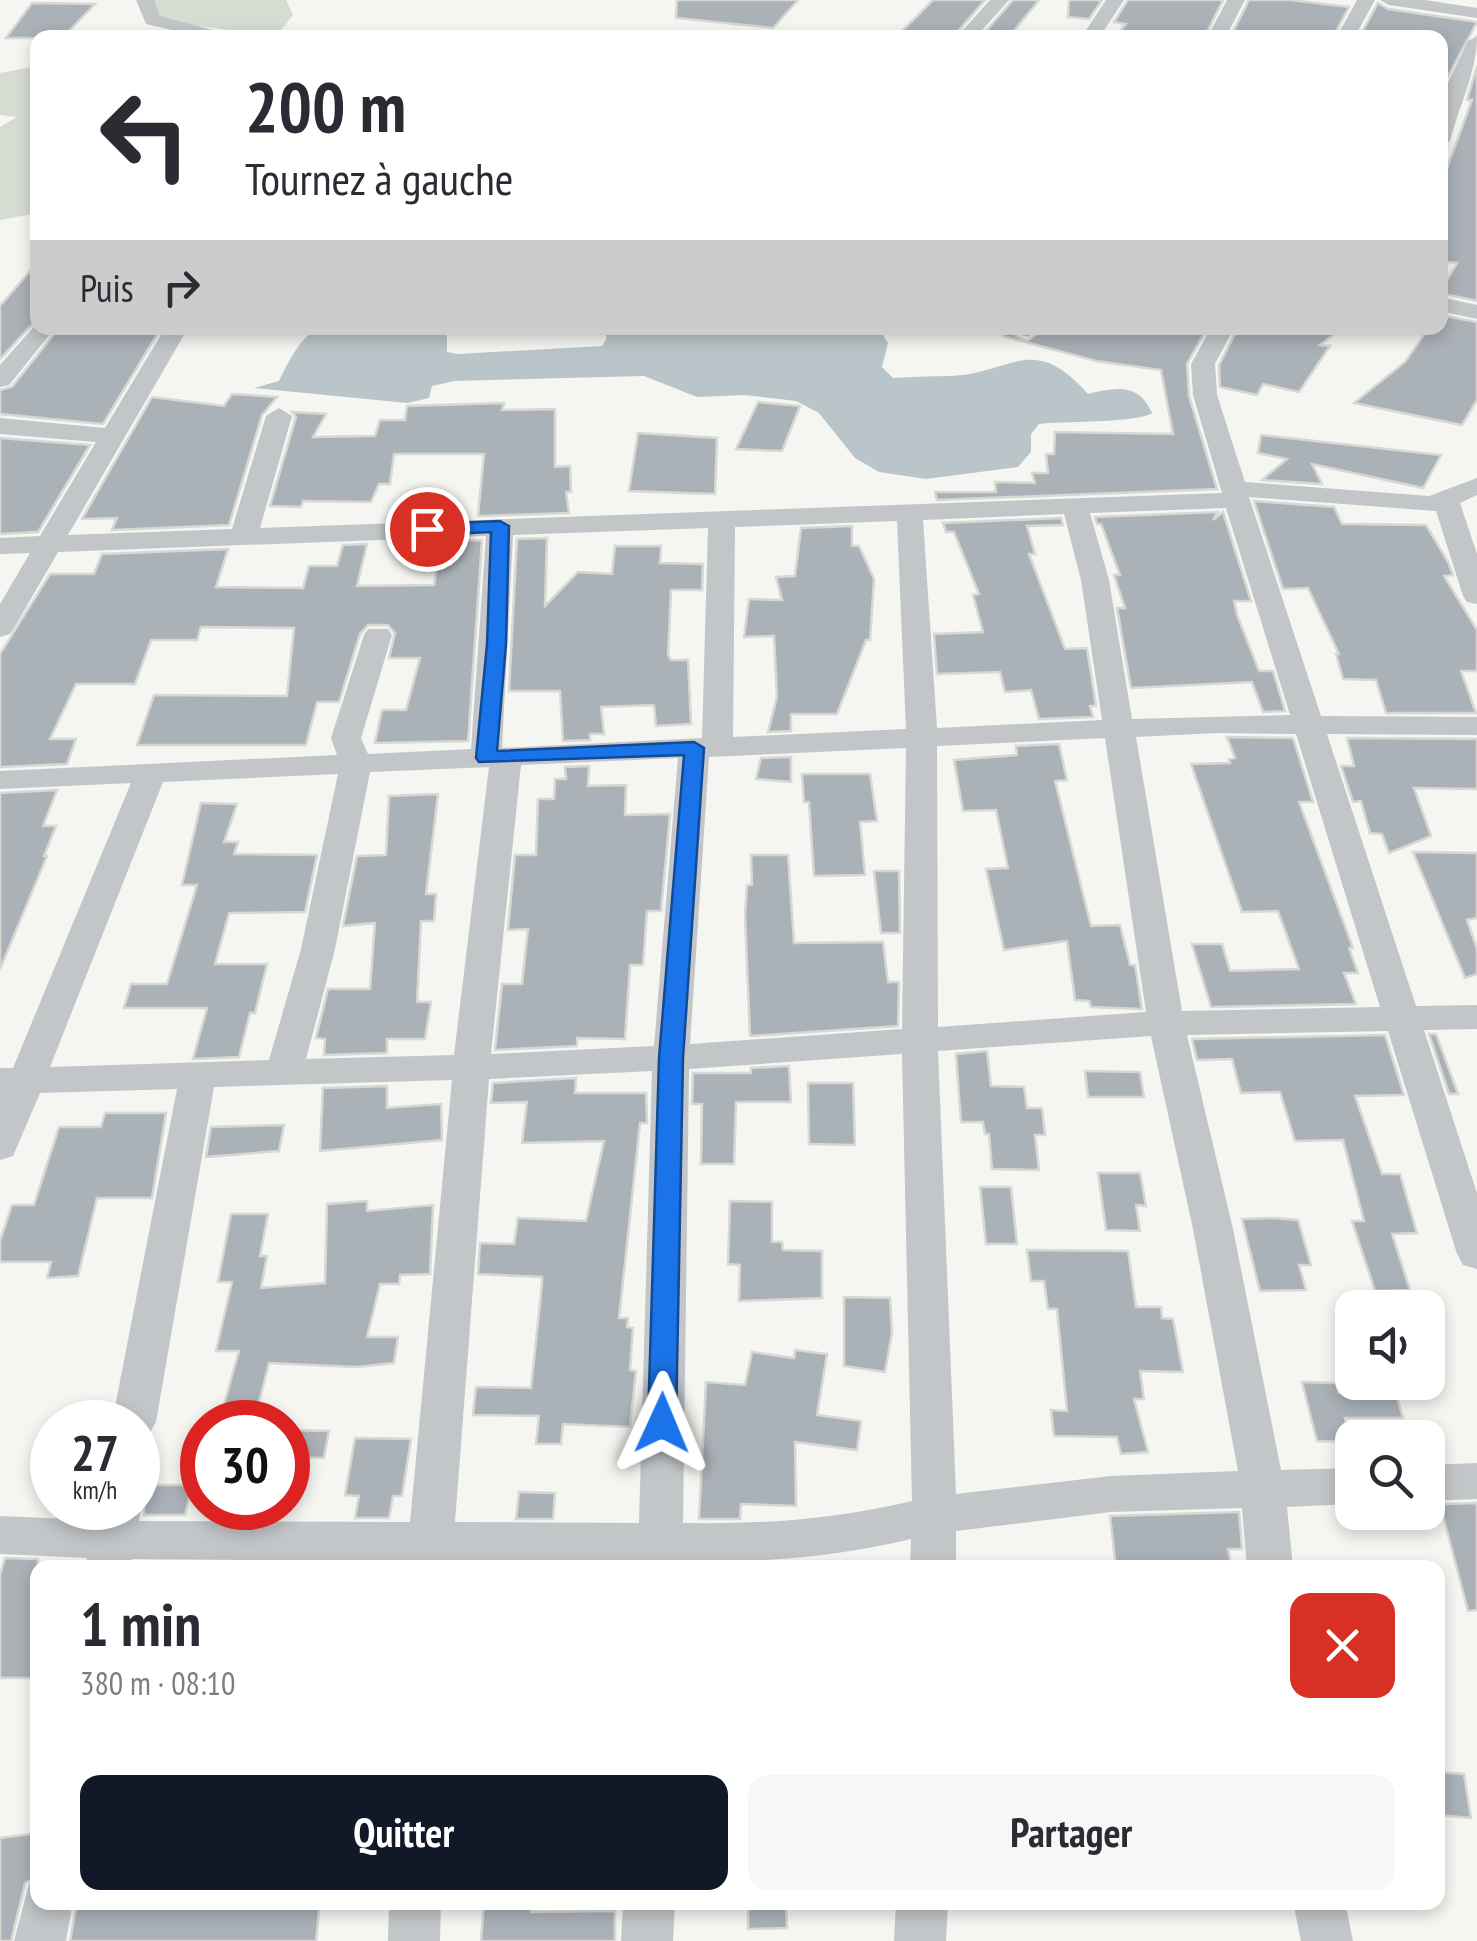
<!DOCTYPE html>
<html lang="fr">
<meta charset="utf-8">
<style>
:root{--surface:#fff;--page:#f7f7f7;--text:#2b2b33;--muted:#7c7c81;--accent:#111827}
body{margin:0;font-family:"PT Sans Narrow",sans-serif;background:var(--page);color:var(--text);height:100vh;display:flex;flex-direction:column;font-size:38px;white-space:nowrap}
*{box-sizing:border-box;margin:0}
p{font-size:32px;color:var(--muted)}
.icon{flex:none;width:55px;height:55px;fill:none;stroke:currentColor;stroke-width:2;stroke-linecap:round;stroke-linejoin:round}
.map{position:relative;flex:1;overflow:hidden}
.panel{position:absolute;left:30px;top:1560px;width:1415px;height:350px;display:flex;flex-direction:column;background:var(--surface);border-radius:20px;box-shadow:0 5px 15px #0003}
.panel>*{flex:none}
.guide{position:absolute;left:30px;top:30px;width:1418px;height:305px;border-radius:20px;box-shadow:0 5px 15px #0003;background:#fff;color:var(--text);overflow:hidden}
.controls{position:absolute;left:1335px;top:1290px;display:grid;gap:20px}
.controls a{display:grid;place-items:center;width:110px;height:110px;border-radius:20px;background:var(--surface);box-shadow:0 5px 15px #0003;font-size:50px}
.speed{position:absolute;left:30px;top:1400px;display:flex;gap:20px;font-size:50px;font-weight:700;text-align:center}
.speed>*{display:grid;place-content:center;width:130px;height:130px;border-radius:50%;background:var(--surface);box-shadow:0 5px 15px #0003;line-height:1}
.speed small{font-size:25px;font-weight:400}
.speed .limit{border:15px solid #d22;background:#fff;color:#111}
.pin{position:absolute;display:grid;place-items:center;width:85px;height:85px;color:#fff;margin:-42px;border:5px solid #fff;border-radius:50%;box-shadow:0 2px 10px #0007}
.me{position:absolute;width:110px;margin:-55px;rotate:1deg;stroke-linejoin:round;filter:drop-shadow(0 0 8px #0008)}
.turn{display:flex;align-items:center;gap:35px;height:210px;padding:0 50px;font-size:45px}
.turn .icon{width:130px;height:130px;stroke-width:2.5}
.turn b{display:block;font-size:70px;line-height:85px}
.then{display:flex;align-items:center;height:95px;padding:0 50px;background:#0003;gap:20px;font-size:38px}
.round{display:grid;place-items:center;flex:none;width:105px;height:105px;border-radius:20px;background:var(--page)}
.headline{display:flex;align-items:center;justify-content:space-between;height:170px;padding:0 50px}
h1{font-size:60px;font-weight:700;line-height:75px}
.primary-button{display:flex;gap:20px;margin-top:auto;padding:20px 50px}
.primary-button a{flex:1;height:115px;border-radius:20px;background:var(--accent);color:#fff;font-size:40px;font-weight:700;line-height:115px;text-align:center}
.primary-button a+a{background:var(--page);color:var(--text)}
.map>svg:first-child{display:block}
.green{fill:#d6dcd2}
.water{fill:#bac5c9}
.building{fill:#aab1b7;stroke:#d7d7d4;stroke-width:2.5}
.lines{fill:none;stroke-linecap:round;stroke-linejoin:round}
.minor{fill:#c2c6c9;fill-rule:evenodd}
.route{fill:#1a73e8;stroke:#114b97;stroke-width:2.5}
</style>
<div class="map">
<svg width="1477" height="1941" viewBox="0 0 1477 1941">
<rect width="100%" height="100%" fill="#f5f5f1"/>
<!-- green -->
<g class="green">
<polygon points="154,0 286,0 293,15 276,36 154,20"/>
<polygon points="37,66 37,213 0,220 0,127 17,117 0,115 0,73"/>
</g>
<!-- water -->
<path class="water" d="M 318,328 L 447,328 L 447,352 L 457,354 L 602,346 L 607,338 L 602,328 L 773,328 L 787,332 L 814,328 L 838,335 L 861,328 L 880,330 L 888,343 L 882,367 L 893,378 C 912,377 931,376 949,376 C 1012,374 1032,331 1088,394 C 1116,387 1139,383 1152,413 C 1138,423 1062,421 1039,424 L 1031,434 L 1031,452 L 1018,467 L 926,479 L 879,472 L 855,458 L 819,413 L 796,401 L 745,395 L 697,397 L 644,376 L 454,381 L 432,386 L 429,398 L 407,403 L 254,388 L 279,381 C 289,361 299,339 318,328 Z"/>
<!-- building -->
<g class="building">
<polygon points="677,0 798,0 773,28 676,18"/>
<polygon points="933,0 985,0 952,38 895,38"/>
<polygon points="1013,0 1039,0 1008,38 980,38"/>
<polygon points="1069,0 1102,0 1089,19 1068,17"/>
<polygon points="1128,0 1223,0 1204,38 1114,38 1126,24 1114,22"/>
<polygon points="1249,0 1290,0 1349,7 1332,38 1230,38"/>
<polygon points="32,3 95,4 62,38 6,38"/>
<polygon points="1378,3 1388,9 1477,22 1440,91 1440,38 1359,38"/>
<polygon points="1477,66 1477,301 1440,293 1457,263 1440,261 1440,187 1472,100 1467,100"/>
<polygon points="38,262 38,318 0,359 0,306"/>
<polygon points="1440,315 1477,322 1477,400 1462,425 1354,403 1405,362 1429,328 1440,328"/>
<polygon points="118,328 161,328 103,424 0,414 0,390 12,387 58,329 115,332"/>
<polygon points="1004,328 1015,328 1016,336 1027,341 1045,328 1207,328 1187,364 1189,396 1217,489 937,500 935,492 996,492 995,482 1035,483 1032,473 1048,473 1046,454 1054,454 1055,432 1173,434 1161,370 1096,361 1003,336"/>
<polygon points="1238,328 1342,328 1320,345 1330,346 1299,392 1263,384 1257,395 1220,387 1219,365"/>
<polygon points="232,394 277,397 262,415 229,525 112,530 117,518 82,519 152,397 224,406"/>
<polygon points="758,402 800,406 782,451 736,449"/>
<polygon points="504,403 502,410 555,409 555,467 570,466 571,492 566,492 569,513 478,516 484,454 394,454 390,484 379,484 371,502 303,501 301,507 270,506 296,417 292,412 326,414 313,437 375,436 380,420 405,420 407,406"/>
<polygon points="638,433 717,438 715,494 629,491"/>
<polygon points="1261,435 1441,455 1423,488 1312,464 1322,484 1262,480 1287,459 1258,453"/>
<polygon points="0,438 90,445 38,532 0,534"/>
<polygon points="1254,501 1334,507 1342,524 1426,525 1448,562 1453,575 1444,576 1477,630 1477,671 1461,671 1476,713 1386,713 1376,680 1343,679 1336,654 1339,654 1308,588 1283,589"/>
<polygon points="1218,512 1213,520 1223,512 1251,601 1234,601 1237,615 1259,671 1273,671 1285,711 1263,712 1252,682 1131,688 1117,608 1125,608 1114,575 1120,575 1101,524 1097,524 1095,517"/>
<polygon points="1061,518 1063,525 1027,526 1035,554 1029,554 1065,649 1087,648 1096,706 1090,706 1093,717 1039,719 1031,690 1005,692 1000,672 937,674 934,634 983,632 973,595 979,594 954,532 946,532 943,523"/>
<polygon points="852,526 852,546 859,546 874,579 870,640 866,640 837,714 791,714 791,731 768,732 777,697 774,636 744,637 749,599 782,600 776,577 795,576 801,528"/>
<polygon points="547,538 545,606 578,572 612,574 615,546 661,546 660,563 703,564 702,590 671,590 668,655 671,660 688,660 691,724 656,726 654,705 601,707 604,734 590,734 590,740 563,741 560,691 509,691 517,539"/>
<polygon points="482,540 468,741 375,743 382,710 406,710 420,658 389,658 395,633 388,625 368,625 360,634 339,702 317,702 306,745 137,745 154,695 287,696 294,628 201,627 197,640 151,640 135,684 76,684 50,739 76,739 67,764 0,767 0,654 50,574 94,574 102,554 228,549 216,587 303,588 309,566 337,566 343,545 367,544 357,586 434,585 441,541"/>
<polygon points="1227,737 1293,738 1313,802 1299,802 1353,948 1349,948 1358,973 1344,973 1356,1004 1211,1007 1192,944 1222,944 1230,971 1299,969 1278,911 1242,912 1191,764 1230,763 1229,759 1235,758"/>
<polygon points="1347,738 1477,739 1477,789 1414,788 1431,836 1389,853 1382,834 1370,833 1361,801 1353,802 1341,766 1354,766"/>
<polygon points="1059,744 1067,780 1055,781 1091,926 1120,925 1130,965 1135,965 1142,1009 1091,1007 1089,1001 1075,1000 1067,941 1004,950 986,869 1008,868 996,810 963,811 954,760 1017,755 1016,746"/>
<polygon points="791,757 791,782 756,779 761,758"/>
<polygon points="589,766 588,786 626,785 625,815 670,814 661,911 647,911 643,965 630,965 625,1039 577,1038 577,1046 495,1050 502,984 522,984 528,929 508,930 515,855 536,855 538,799 554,799 555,779 566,779 565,767"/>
<polygon points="802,774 870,774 877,821 860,822 865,875 814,876 809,802 804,802"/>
<polygon points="57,790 43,826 56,826 44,856 47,856 0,969 0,793"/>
<polygon points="438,794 426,894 436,894 434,921 421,921 417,1002 431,1002 425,1039 387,1039 387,1053 324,1055 325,1039 316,1038 328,989 370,989 375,923 343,926 357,856 386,855 389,796"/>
<polygon points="201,803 237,804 224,842 238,842 234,854 317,855 305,912 229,913 215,964 267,964 255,1013 250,1013 239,1057 193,1059 207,1008 124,1008 131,984 167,984 197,885 182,885"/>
<polygon points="1413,852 1477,853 1477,918 1467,920 1477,949 1477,974 1465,978"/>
<polygon points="751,855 788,855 794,943 883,942 888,982 899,982 898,1026 750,1036 745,915 747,885 752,885"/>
<polygon points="874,871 899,871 900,933 881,933"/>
<polygon points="1429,1034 1436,1034 1458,1094 1449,1094"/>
<polygon points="1385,1035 1404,1095 1355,1096 1382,1174 1400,1174 1417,1233 1392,1234 1410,1290 1375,1291 1352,1221 1364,1221 1343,1140 1295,1141 1280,1092 1241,1093 1232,1059 1197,1060 1192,1039"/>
<polygon points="987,1051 991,1086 1024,1087 1027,1108 1042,1108 1045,1135 1035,1135 1039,1170 992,1169 989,1134 985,1134 983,1122 961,1122 956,1054"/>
<polygon points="789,1066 791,1102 736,1102 734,1164 701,1164 702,1104 692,1104 693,1073 751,1073 751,1068"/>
<polygon points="1085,1071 1140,1072 1144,1097 1088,1097"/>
<polygon points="576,1078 575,1093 646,1093 647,1123 640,1123 619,1318 628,1318 627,1327 633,1328 630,1370 636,1371 630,1427 563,1424 561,1444 536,1444 539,1416 473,1415 476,1387 531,1388 542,1284 542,1277 478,1274 480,1243 514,1244 518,1218 586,1221 604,1141 522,1143 527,1102 491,1103 493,1083"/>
<polygon points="808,1083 853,1083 855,1145 809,1144"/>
<polygon points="387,1086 387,1108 441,1104 442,1140 320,1151 323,1088"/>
<polygon points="105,1113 166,1113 152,1198 97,1198 78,1276 47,1278 51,1262 0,1262 0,1241 12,1205 34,1205 59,1127 101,1127"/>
<polygon points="284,1125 279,1151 206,1157 211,1127"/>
<polygon points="1098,1173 1140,1173 1146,1206 1136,1205 1140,1231 1106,1230"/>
<polygon points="980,1187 1011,1187 1017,1244 986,1244"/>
<polygon points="367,1201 367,1211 433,1205 430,1274 400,1275 399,1284 380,1284 367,1337 398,1337 394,1363 356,1367 269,1363 256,1414 222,1412 239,1351 216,1351 232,1282 218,1282 231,1214 268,1214 260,1256 267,1256 261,1288 325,1283 327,1204"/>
<polygon points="730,1201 772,1202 772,1242 782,1242 783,1250 822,1251 822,1298 739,1301 740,1265 728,1264"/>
<polygon points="1274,1218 1298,1220 1311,1265 1299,1265 1306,1290 1260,1291 1242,1219"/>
<polygon points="1027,1250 1128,1251 1136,1307 1161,1307 1162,1318 1173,1319 1183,1372 1140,1371 1144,1399 1134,1399 1148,1452 1121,1454 1117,1437 1054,1436 1051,1410 1067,1411 1057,1309 1048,1309 1044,1281 1031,1281"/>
<polygon points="844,1297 890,1298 892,1333 885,1372 844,1366"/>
<polygon points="795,1350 827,1354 817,1415 861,1421 857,1450 795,1442 796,1506 741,1504 740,1519 699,1519 706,1382 745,1385 752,1352 794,1358"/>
<polygon points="1302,1382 1336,1383 1339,1393 1396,1393 1403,1418 1345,1418 1350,1442 1317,1441"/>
<polygon points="288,1430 329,1431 324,1458 288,1457"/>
<polygon points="355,1438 411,1439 402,1496 393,1496 389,1518 355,1518 359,1496 345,1495"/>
<polygon points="140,1485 192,1485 185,1515 144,1515 144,1507 138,1496"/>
<polygon points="519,1492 555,1493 553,1519 516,1519"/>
<polygon points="1477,1503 1477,1610 1468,1611 1440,1504"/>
<polygon points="1239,1512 1242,1549 1228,1549 1232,1568 1116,1568 1110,1516"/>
<polygon points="5,1558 38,1559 38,1678 0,1678 0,1575"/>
<polygon points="1438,1772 1464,1774 1471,1818 1438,1815"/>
<polygon points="38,1833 34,1878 25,1883 11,1941 0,1941 0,1838"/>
<polygon points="77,1902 320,1902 316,1941 70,1941"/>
<polygon points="484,1902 532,1902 531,1912 615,1911 615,1941 481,1941"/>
<polygon points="748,1902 786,1902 787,1928 748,1929"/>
</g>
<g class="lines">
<!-- minor -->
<g class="minor">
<polygon points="136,0 154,0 160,16 243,38 207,38 146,24"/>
<polygon points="990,0 1009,0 975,38 956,38"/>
<polygon points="1106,0 1124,0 1099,38 1081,38"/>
<polygon points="1227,0 1245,0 1225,38 1207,38"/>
<polygon points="1357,0 1375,0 1354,38 1336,38"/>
<polygon points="1380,0 1425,0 1477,8 1477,18 1389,5"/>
<path d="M 1477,36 C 1477,71 1459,106 1450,141 L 1440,147 L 1443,93 L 1468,41 Z"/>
<polygon points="1440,297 1477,305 1477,319 1440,311"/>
<polygon points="38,322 38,328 55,328 9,385 0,387 0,365"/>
<path d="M 165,328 L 188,328 L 68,535 L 232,529 L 266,416 L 279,408 L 292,416 L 260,528 L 1222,493 L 1193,395 L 1191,364 L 1211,328 L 1234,328 L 1215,364 L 1217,395 L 1245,482 L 1429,496 L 1477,478 L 1477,495 L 1460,503 L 1477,554 L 1477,604 L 1467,602 L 1463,596 L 1436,511 L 1249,497 L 1321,716 L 1477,717 L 1477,735 L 1327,734 L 1416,1006 L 1477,1005 L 1477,1029 L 1424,1030 L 1477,1193 L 1477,1269 L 1463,1265 L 1457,1254 L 1388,1031 L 1187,1035 L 1233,1229 L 1281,1470 L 1352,1468 L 1352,1504 L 1287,1507 L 1293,1568 L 1247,1568 L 1242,1508 L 1111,1512 L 956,1531 L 956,1568 L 910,1568 L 911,1539 C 830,1558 766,1562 683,1562 L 683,1568 L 637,1568 L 637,1562 L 452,1561 L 452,1568 L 406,1568 L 407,1561 L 132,1559 L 131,1568 L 85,1568 L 87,1558 L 0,1554 L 0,1516 L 94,1520 L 97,1508 L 138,1508 L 138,1500 L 141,1508 L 139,1521 L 410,1522 L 452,1080 L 214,1087 L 156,1422 L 149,1434 L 138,1438 L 138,1422 L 112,1422 L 177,1089 L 40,1093 L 13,1156 L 0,1160 L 0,1068 L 13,1068 L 131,783 L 0,789 L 0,771 L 337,755 L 331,738 L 364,635 L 368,629 L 388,629 L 392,635 L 361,738 L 368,754 L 471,749 L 486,536 L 58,552 L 14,628 L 10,634 L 0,637 L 0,604 L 30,553 L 0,554 L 0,538 L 40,536 L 96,442 L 0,434 L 0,418 L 105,428 ZM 1226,508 L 1290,715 L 1132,719 L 1109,580 L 1090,513 ZM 1064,514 L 1081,580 L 1102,720 L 937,728 L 923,520 ZM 897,521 L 906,729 L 733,737 L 735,527 ZM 708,528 L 702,738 L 502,748 L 513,535 ZM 1216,733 L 1296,734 L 1380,1007 L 1182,1011 L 1136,737 ZM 1105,738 L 1146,1012 L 938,1027 L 937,746 ZM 906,748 L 902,1029 L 690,1044 L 709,757 ZM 678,758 L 654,1046 L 491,1054 L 521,765 ZM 489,767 L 454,1055 L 306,1059 L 335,949 L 370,772 ZM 338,774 L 301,949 L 269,1060 L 50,1067 L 163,782 ZM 1151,1036 L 1193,1229 L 1238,1471 L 1111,1476 L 956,1494 L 938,1051 ZM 902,1054 L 912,1501 C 831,1520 766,1524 683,1523 L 689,1069 ZM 652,1071 L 639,1523 L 455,1522 L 489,1079 Z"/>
<polygon points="1018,328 1042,328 1028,337 1020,335"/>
<polygon points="1477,1463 1477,1499 1428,1501 1428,1465"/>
<polygon points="38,1881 38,1902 73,1902 66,1941 14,1941 29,1884"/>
<polygon points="389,1902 441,1902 440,1941 388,1941"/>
<polygon points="623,1902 675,1902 673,1941 621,1941"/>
<polygon points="896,1902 948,1902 946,1941 894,1941"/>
<polygon points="1293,1902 1345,1902 1353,1941 1301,1941"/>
</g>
</g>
<!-- route -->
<polygon class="route" points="500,521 509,526 506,644 497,751 694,742 704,748 683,1058 676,1423 672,1431 662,1435 652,1431 648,1423 659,1058 684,755 479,762 476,758 487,644 491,532 427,535 418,529 427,524"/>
</svg>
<div class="controls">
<a><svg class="icon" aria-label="sound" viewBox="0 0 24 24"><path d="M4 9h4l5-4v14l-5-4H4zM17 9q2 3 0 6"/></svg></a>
<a><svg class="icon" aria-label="search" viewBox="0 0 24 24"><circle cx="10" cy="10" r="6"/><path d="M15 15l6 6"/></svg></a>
</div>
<div class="speed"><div>27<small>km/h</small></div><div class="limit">30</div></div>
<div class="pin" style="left:427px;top:529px;background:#d93025"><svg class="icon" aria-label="arrive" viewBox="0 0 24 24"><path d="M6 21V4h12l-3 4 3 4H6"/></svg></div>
<svg class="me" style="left:662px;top:1423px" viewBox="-20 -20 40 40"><path d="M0-17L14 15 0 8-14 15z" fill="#1a73e8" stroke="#fff" stroke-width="4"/></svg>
<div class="guide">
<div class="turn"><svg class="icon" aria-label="left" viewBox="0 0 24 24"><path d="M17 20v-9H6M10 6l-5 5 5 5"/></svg><div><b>200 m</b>Tournez à gauche</div></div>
<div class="then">Puis<svg class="icon" aria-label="right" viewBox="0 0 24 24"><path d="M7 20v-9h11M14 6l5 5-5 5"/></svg></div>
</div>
<section class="panel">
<div class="headline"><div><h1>1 min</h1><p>380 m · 08:10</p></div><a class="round" style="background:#d93025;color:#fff"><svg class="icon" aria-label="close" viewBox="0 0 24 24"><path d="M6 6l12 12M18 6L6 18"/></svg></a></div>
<div class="primary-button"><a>Quitter</a><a>Partager</a></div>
</section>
</div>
